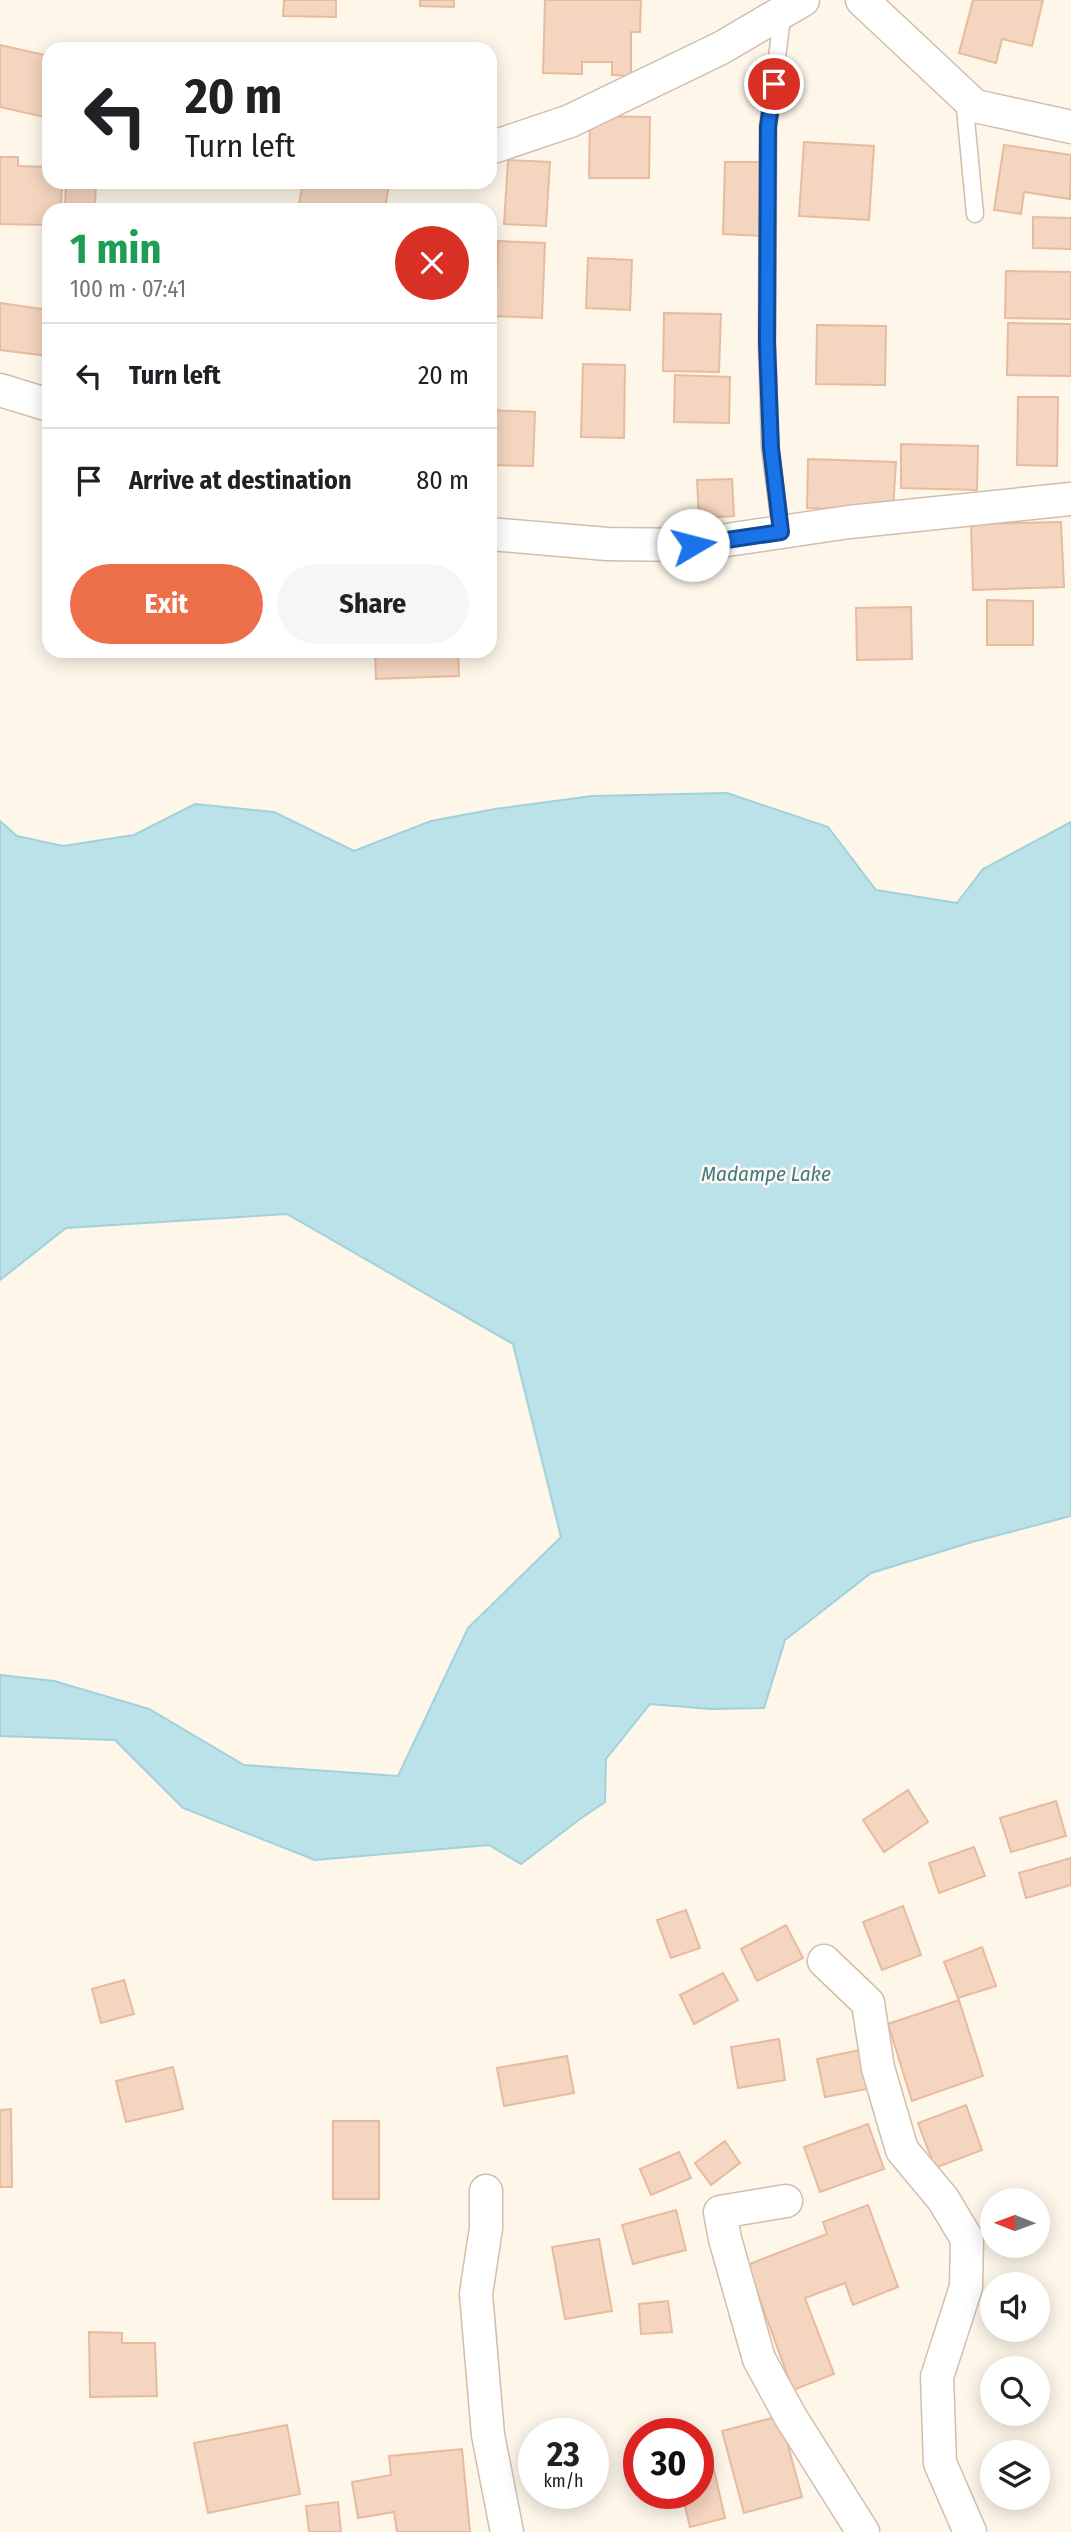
<!DOCTYPE html>
<meta charset="utf-8">
<style>
:root{--surface:#fff;--page:#f6f6f6;--text:#202124;--muted:#757577;--line:#e0e0e0;--accent:#ec6f49}
body{margin:0;font-family:"Fira Sans Condensed",sans-serif;background:var(--page);color:var(--text);height:100vh;display:flex;flex-direction:column;font-size:26px;white-space:nowrap}
*{box-sizing:border-box;margin:0}
p{font-size:23px;color:var(--muted)}
.icon{flex:none;width:38px;height:38px;fill:none;stroke:currentColor;stroke-width:2;stroke-linecap:round;stroke-linejoin:round}
.map{position:relative;flex:1;overflow:hidden}
.details{position:absolute;left:42px;top:203px;width:455px;height:455px;display:flex;flex-direction:column;background:var(--surface);border-radius:21px;box-shadow:0 4px 18px #0003}
.details>*{flex:none}
.banner{position:absolute;left:42px;top:42px;width:455px;height:147px;border-radius:21px;box-shadow:0 4px 18px #0003;background:#fff;color:var(--text);overflow:hidden}
.needle{width:46px;rotate:271deg}
.fabs{position:absolute;left:980px;top:2188px;display:grid;gap:14px}
.fabs a{display:grid;place-items:center;width:70px;height:70px;border-radius:50%;background:var(--surface);box-shadow:0 4px 18px #0003;font-size:35px}
.speed{position:absolute;left:518px;top:2418px;display:flex;gap:14px;font-size:35px;font-weight:700;text-align:center}
.speed>*{display:grid;place-content:center;width:91px;height:91px;border-radius:50%;background:var(--surface);box-shadow:0 4px 18px #0003;line-height:1}
.speed small{font-size:18px;font-weight:400}
.speed .limit{border:10px solid #d22;background:#fff;color:#111}
.pin{position:absolute;display:grid;place-items:center;width:60px;height:60px;color:#fff;margin:-30px;border:4px solid #fff;border-radius:50%;box-shadow:0 2px 7px #0007}
.me{position:absolute;width:77px;margin:-38px;rotate:82deg;stroke-linejoin:round;filter:drop-shadow(0 0 5px #0008)}
.turn{display:flex;align-items:center;gap:24px;height:147px;padding:0 28px;font-size:32px}
.turn .icon{width:91px;height:91px;stroke-width:2.5}
.turn b{display:block;font-size:49px;line-height:60px}
.round{display:grid;place-items:center;flex:none;width:74px;height:74px;border-radius:37px;background:var(--page)}
.head{display:flex;align-items:center;justify-content:space-between;height:119px;padding:0 28px}
h1{font-size:42px;font-weight:700;line-height:52px;color:#1e9e55}
.button{display:flex;gap:14px;margin-top:auto;padding:14px 28px}
.button a{flex:1;height:80px;border-radius:42px;background:var(--accent);color:#fff;font-size:28px;font-weight:700;line-height:80px;text-align:center}
.button a+a{background:var(--page);color:var(--text)}
ul{padding:0;list-style:none}
li{display:flex;align-items:center;gap:21px;height:105px;padding:0 28px;border-top:2px solid var(--line)}
li div{flex:1}
li b{display:block;font-size:26px}
li em{font-style:normal}
.map>svg:first-child{display:block}
.water{fill:#bbe2e9;stroke:#a1d1db;stroke-width:2}
.building{fill:#f4d5bf;stroke:#e8bb9e;stroke-width:2}
.lines{fill:none;stroke-linecap:round;stroke-linejoin:round}
.service-casing{stroke:#d1bead;stroke-width:19}
.minor-casing{stroke:#d1bead;stroke-width:35}
.service{stroke:#fff;stroke-width:16}
.minor{stroke:#fff;stroke-width:32}
.route-casing{stroke:#114b97;stroke-width:18}
.route{stroke:#1a73e8;stroke-width:12}
.labels{text-anchor:middle;stroke-width:5;stroke-linejoin:round;paint-order:stroke}
.water-label{font-size:21px;font-style:italic;fill:#3f7a87;stroke:#fff9f0}
</style>
<div class="map">
<svg width="1071" height="2532" viewBox="0 0 1071 2532">
<rect width="100%" height="100%" fill="#fdf6e9"/>
<!-- water -->
<polygon class="water" points="727,793 828,827 876,890 957,903 983,869 1071,822 1071,1516 972,1542 871,1573 785,1640 764,1708 710,1709 650,1704 606,1759 605,1802 580,1819 521,1864 489,1845 315,1860 183,1808 115,1740 0,1736 0,1675 54,1681 149,1709 244,1765 398,1776 468,1628 561,1537 513,1344 287,1214 66,1228 0,1280 0,821 17,836 63,846 134,835 195,804 274,812 354,851 431,821 495,809 592,796"/>
<!-- building -->
<g class="building">
<polygon points="284,0 336,0 336,17 283,16"/>
<polygon points="420,0 454,0 454,7 420,6"/>
<polygon points="545,0 641,0 640,32 631,32 631,76 612,75 612,62 582,62 582,74 543,73"/>
<polygon points="973,0 1043,0 1032,46 1002,39 996,63 959,53"/>
<polygon points="0,45 49,56 49,118 0,107"/>
<polygon points="590,116 650,117 649,178 589,178"/>
<polygon points="804,142 874,146 869,220 799,216"/>
<polygon points="1004,145 1071,155 1070,199 1024,192 1021,214 994,210"/>
<polygon points="0,157 18,157 18,166 49,167 49,182 62,182 61,210 49,210 49,225 0,224"/>
<polygon points="508,160 550,162 546,226 504,224"/>
<polygon points="725,162 765,162 762,236 723,234"/>
<polygon points="66,182 96,182 95,208 65,206"/>
<polygon points="303,182 389,182 385,210 298,210"/>
<polygon points="1033,217 1071,218 1071,249 1033,248"/>
<polygon points="498,241 545,243 542,318 495,316"/>
<polygon points="588,258 632,260 630,310 586,308"/>
<polygon points="1006,271 1071,272 1071,319 1005,318"/>
<polygon points="0,303 49,310 49,356 0,350"/>
<polygon points="664,313 721,314 719,372 663,371"/>
<polygon points="1008,323 1071,324 1071,376 1007,375"/>
<polygon points="817,325 886,326 885,385 816,384"/>
<polygon points="583,364 625,365 624,438 581,437"/>
<polygon points="675,375 730,377 729,423 674,422"/>
<polygon points="1018,397 1058,397 1057,466 1017,465"/>
<polygon points="490,410 535,412 533,466 490,465"/>
<polygon points="901,444 978,446 977,490 901,488"/>
<polygon points="808,459 896,462 893,511 807,508"/>
<polygon points="732,479 734,516 699,518 697,480"/>
<polygon points="1061,522 1064,587 973,590 971,524"/>
<polygon points="987,600 1033,601 1033,645 987,645"/>
<polygon points="911,607 912,659 857,660 856,608"/>
<polygon points="375,651 458,651 459,676 376,679"/>
<polygon points="908,1790 928,1822 884,1852 863,1820"/>
<polygon points="1056,1801 1066,1836 1011,1852 1000,1818"/>
<polygon points="974,1847 985,1876 939,1893 929,1863"/>
<polygon points="1071,1858 1071,1885 1026,1898 1019,1873"/>
<polygon points="903,1906 921,1955 882,1970 863,1922"/>
<polygon points="686,1910 700,1948 671,1958 657,1920"/>
<polygon points="786,1925 803,1958 757,1981 741,1949"/>
<polygon points="982,1947 996,1986 958,1998 944,1962"/>
<polygon points="723,1973 738,2000 694,2024 680,1995"/>
<polygon points="124,1980 134,2014 101,2023 92,1989"/>
<polygon points="959,2000 983,2076 912,2101 888,2024"/>
<polygon points="779,2039 785,2080 738,2088 731,2047"/>
<polygon points="869,2048 877,2087 825,2097 817,2059"/>
<polygon points="567,2056 574,2093 504,2106 497,2068"/>
<polygon points="173,2067 183,2109 126,2122 116,2081"/>
<polygon points="966,2105 982,2150 935,2168 918,2123"/>
<polygon points="11,2109 12,2187 0,2187 0,2110"/>
<rect x="333" y="2121" width="46" height="78"/>
<polygon points="868,2124 884,2169 820,2192 804,2147"/>
<polygon points="725,2141 740,2163 711,2185 695,2163"/>
<polygon points="679,2152 691,2178 651,2195 640,2169"/>
<polygon points="868,2205 898,2287 853,2305 845,2283 805,2298 834,2374 793,2390 747,2265 827,2234 823,2222"/>
<polygon points="676,2210 686,2250 633,2264 622,2225"/>
<polygon points="599,2239 612,2311 565,2319 552,2247"/>
<polygon points="668,2301 672,2332 641,2334 639,2304"/>
<polygon points="89,2332 122,2333 122,2343 155,2343 157,2396 90,2397"/>
<polygon points="780,2416 802,2497 744,2513 722,2431"/>
<polygon points="287,2425 300,2494 208,2513 194,2443"/>
<polygon points="462,2449 470,2532 397,2532 394,2512 358,2518 352,2482 391,2475 389,2456"/>
<polygon points="711,2457 725,2518 690,2527 682,2494 698,2494 698,2460"/>
<polygon points="338,2502 341,2532 309,2532 306,2506"/>
</g>
<g class="lines">
<defs>
<g id="service">
<polyline points="964,98 975,214"/>
<polyline points="781,532 770,448 767,343 768,126 783,11"/>
</g>
<g id="minor">
<polyline points="862,0 975,106 1071,127"/>
<polyline points="490,148 570,121 721,48 803,0"/>
<polyline points="0,390 49,405"/>
<polyline points="490,534 607,544 693,545 849,522 1071,499"/>
<polyline points="824,1961 868,2003 878,2068 902,2150 943,2199 967,2239 966,2287 937,2377 940,2463 970,2532"/>
<polyline points="486,2191 486,2228 476,2294 488,2435 507,2532"/>
<polyline points="786,2201 720,2212 725,2239 759,2359 790,2416 863,2532"/>
</g>
</defs>
<!-- service casing -->
<use href="#service" class="service-casing"/>
<!-- minor casing -->
<use href="#minor" class="minor-casing"/>
<!-- service -->
<use href="#service" class="service"/>
<!-- minor -->
<use href="#minor" class="minor"/>
</g>
<g class="lines">
<defs>
<polyline id="route" points="693,545 781,532 771,448 767,343 768,127 774,84"/>
</defs>
<!-- route casing -->
<use href="#route" class="route-casing"/>
<!-- route -->
<use href="#route" class="route"/>
</g>
<g class="labels">
<!-- water labels -->
<g class="water-label">
<text x="766" y="1181">Madampe Lake</text>
</g>
</g>
</svg>
<div class="fabs">
<a><svg class="needle" viewBox="-14 -14 28 28"><path d="M0-13l5 13h-10z" fill="#e53935"/><path d="M0 13l5-13h-10z" fill="#757577"/></svg></a>
<a><svg class="icon" aria-label="sound" viewBox="0 0 24 24"><path d="M4 9h4l5-4v14l-5-4H4zM17 9q2 3 0 6"/></svg></a>
<a><svg class="icon" aria-label="search" viewBox="0 0 24 24"><circle cx="10" cy="10" r="6"/><path d="M15 15l6 6"/></svg></a>
<a><svg class="icon" aria-label="layers" viewBox="0 0 24 24"><path d="M12 4l9 5-9 5-9-5zM3 14l9 5 9-5"/></svg></a>
</div>
<div class="speed"><div>23<small>km/h</small></div><div class="limit">30</div></div>
<div class="pin" style="left:774px;top:84px;background:#d93025"><svg class="icon" aria-label="arrive" viewBox="0 0 24 24"><path d="M6 21V4h12l-3 4 3 4H6"/></svg></div>
<svg class="me" style="left:693px;top:545px" viewBox="-20 -20 40 40"><circle r="19" fill="#fff"/><path d="M0-13L10 11 0 6-10 11z" fill="#1a73e8"/></svg>
<div class="banner">
<div class="turn"><svg class="icon" aria-label="left" viewBox="0 0 24 24"><path d="M17 20v-9H6M10 6l-5 5 5 5"/></svg><div><b>20 m</b>Turn left</div></div>
</div>
<section class="details">
<div class="head"><div><h1>1 min</h1><p>100 m · 07:41</p></div><a class="round" style="background:#d93025;color:#fff"><svg class="icon" aria-label="close" viewBox="0 0 24 24"><path d="M6 6l12 12M18 6L6 18"/></svg></a></div>
<ul>
<li><svg class="icon" aria-label="left" viewBox="0 0 24 24"><path d="M17 20v-9H6M10 6l-5 5 5 5"/></svg><div><b>Turn left</b></div><em>20 m</em></li>
<li><svg class="icon" aria-label="arrive" viewBox="0 0 24 24"><path d="M6 21V4h12l-3 4 3 4H6"/></svg><div><b>Arrive at destination</b></div><em>80 m</em></li>
</ul>
<div class="button"><a>Exit</a><a>Share</a></div>
</section>
</div>
